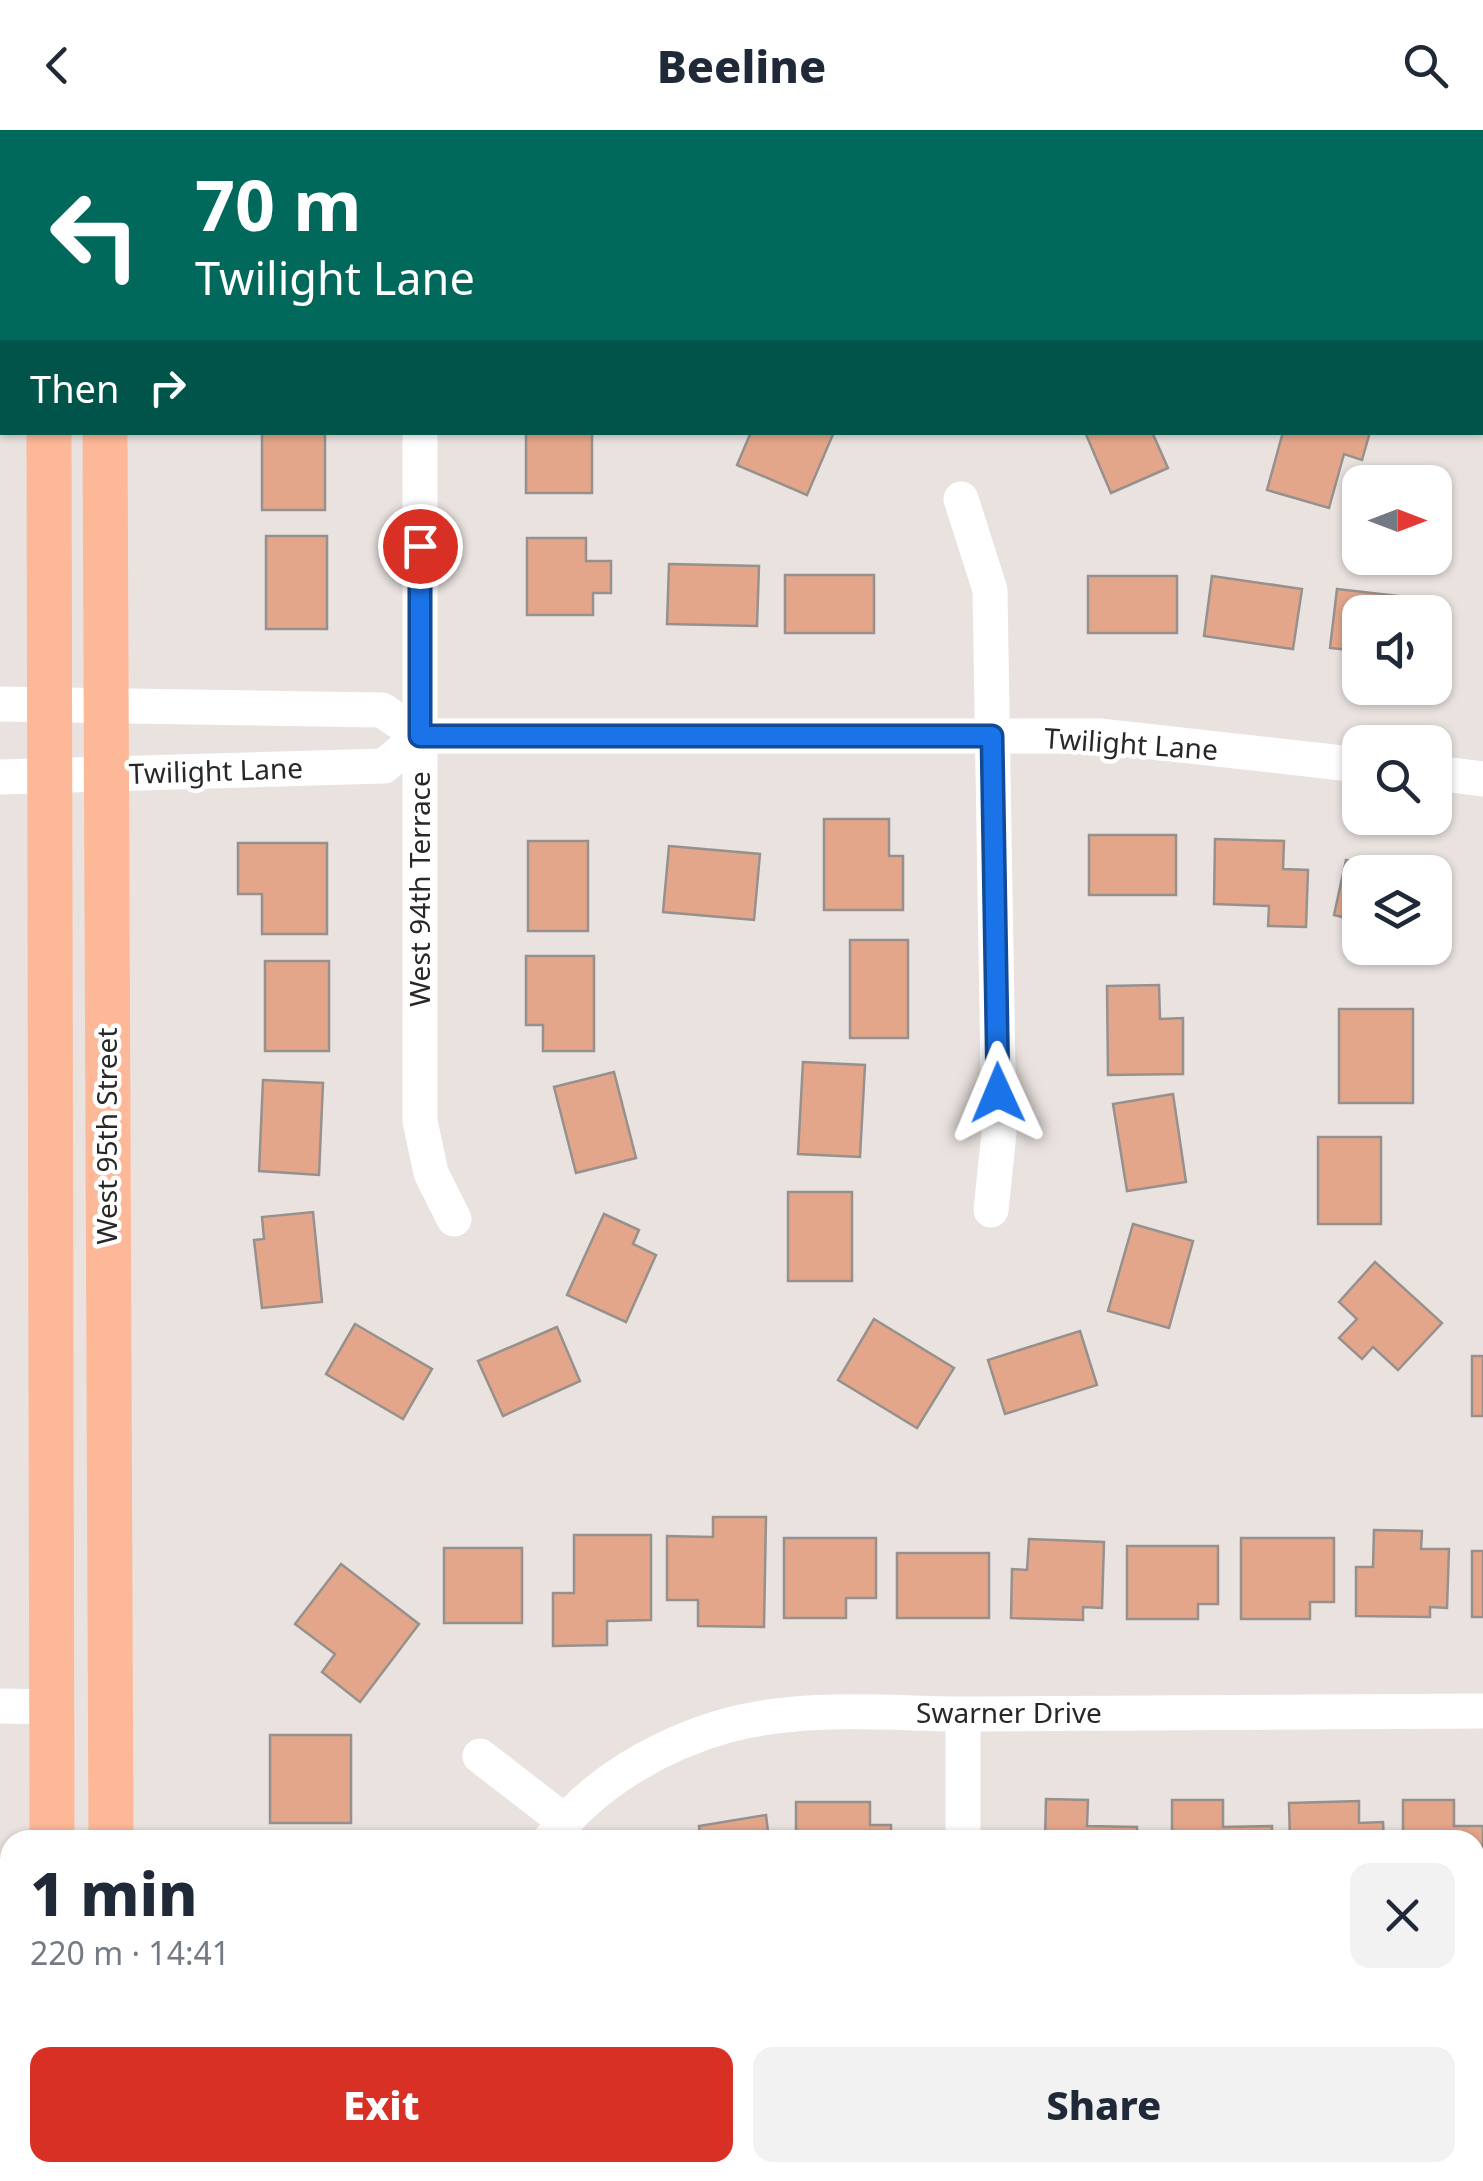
<!DOCTYPE html>
<meta charset="utf-8">
<style>
:root{--surface:#fff;--page:#f2f2f3;--text:#1f2937;--muted:#747a83;--accent:#d93025}
body{margin:0;font-family:"Noto Sans",sans-serif;background:var(--page);color:var(--text);height:100vh;display:flex;flex-direction:column;font-size:38px;white-space:nowrap}
*{box-sizing:border-box;margin:0}
p{font-size:32px;color:var(--muted)}
.icon{flex:none;width:55px;height:55px;fill:none;stroke:currentColor;stroke-width:2;stroke-linecap:round;stroke-linejoin:round}
.map{position:relative;flex:1;overflow:hidden}
.sheet{position:absolute;left:0px;top:1700px;width:1485px;height:352px;display:flex;flex-direction:column;background:var(--surface);border-radius:30px 30px 0 0;box-shadow:0 2px 8px #0004}
.sheet>*{flex:none}
.hud{position:absolute;left:0px;top:0px;width:1485px;height:305px;box-shadow:0 2px 8px #0004;background:#00695c;color:#fff;overflow:hidden}
.needle{width:65px;rotate:90deg}
.buttons{position:absolute;left:1342px;top:335px;display:grid;gap:20px}
.buttons a{display:grid;place-items:center;width:110px;height:110px;border-radius:20px;background:var(--surface);box-shadow:0 2px 8px #0004;font-size:50px}
.pin{position:absolute;display:grid;place-items:center;width:85px;height:85px;color:#fff;margin:-42px;border:5px solid #fff;border-radius:50%;box-shadow:0 2px 10px #0007}
.me{position:absolute;width:110px;margin:-55px;rotate:359deg;stroke-linejoin:round;filter:drop-shadow(0 0 8px #0008)}
.turn{display:flex;align-items:center;gap:35px;height:210px;padding:0 30px;font-size:45px}
.turn .icon{width:130px;height:130px;stroke-width:2.5}
.turn b{display:block;font-size:70px;line-height:85px}
.then{display:flex;align-items:center;height:95px;padding:0 30px;background:#0003;gap:20px;font-size:38px}
.round{display:grid;place-items:center;flex:none;width:105px;height:105px;border-radius:20px;background:var(--page)}
.headline{display:flex;align-items:center;justify-content:space-between;height:170px;padding:0 30px}
h1{font-size:60px;font-weight:800;line-height:75px}
.action{display:flex;gap:20px;margin-top:auto;padding:20px 30px}
.action a{flex:1;height:115px;border-radius:20px;background:var(--accent);color:#fff;font-size:40px;font-weight:800;line-height:115px;text-align:center}
.action a+a{background:var(--page);color:var(--text)}
header{display:flex;justify-content:space-between;align-items:center;height:130px;padding:0 30px;background:var(--surface);font-size:45px;font-weight:800}
.map>svg:first-child{display:block}
.building{fill:#e3a68a;stroke:#97918e;stroke-width:2.5}
.lines{fill:none;stroke-linecap:round;stroke-linejoin:round}
.minor{stroke:#fff;stroke-width:35}
.major{stroke:#fcb897;stroke-width:45}
.route-casing{stroke:#114b97;stroke-width:25}
.route{stroke:#1a73e8;stroke-width:18}
.labels{text-anchor:middle;stroke-width:9;stroke-linejoin:round;paint-order:stroke}
.street-label{font-size:28px;fill:#2a2826;stroke:#fff}
</style>
<header><svg class="icon" aria-label="back" viewBox="0 0 24 24"><path d="M15 5l-7 7 7 7"/></svg>Beeline<svg class="icon" aria-label="search" viewBox="0 0 24 24"><circle cx="10" cy="10" r="6"/><path d="M15 15l6 6"/></svg></header>
<div class="map">
<svg width="1483" height="2051" viewBox="0 0 1483 2051">
<rect width="100%" height="100%" fill="#e9e2df"/>
<!-- building -->
<g class="building">
<rect x="262" y="302" width="63" height="78"/>
<rect x="526" y="302" width="66" height="61"/>
<polygon points="751,302 834,302 807,365 737,335"/>
<polygon points="1085,302 1152,302 1168,338 1111,363"/>
<polygon points="1283,302 1370,302 1362,330 1344,324 1329,378 1267,360"/>
<rect x="266" y="406" width="61" height="93"/>
<polygon points="527,408 586,408 586,431 611,431 611,463 593,463 593,485 527,485"/>
<polygon points="669,434 759,436 757,496 667,494"/>
<rect x="785" y="445" width="89" height="58"/>
<rect x="1088" y="446" width="89" height="57"/>
<polygon points="1212,446 1302,459 1293,519 1204,506"/>
<polygon points="1337,459 1425,469 1423,482 1360,482 1360,521 1330,518"/>
<polygon points="824,689 889,689 889,726 903,726 903,780 824,780"/>
<rect x="1089" y="705" width="87" height="60"/>
<polygon points="1215,709 1284,711 1283,739 1308,740 1306,797 1268,796 1269,776 1214,774"/>
<rect x="528" y="711" width="60" height="90"/>
<polygon points="238,713 327,713 327,804 262,804 262,764 238,764"/>
<polygon points="669,716 760,724 754,790 663,782"/>
<polygon points="1346,730 1403,742 1360,742 1360,791 1334,785"/>
<rect x="850" y="810" width="58" height="98"/>
<polygon points="526,826 594,826 594,921 543,921 543,895 526,895"/>
<rect x="265" y="831" width="64" height="90"/>
<polygon points="1159,855 1160,889 1183,888 1183,944 1108,945 1107,856"/>
<rect x="1339" y="879" width="74" height="94"/>
<polygon points="803,932 865,935 860,1027 798,1024"/>
<polygon points="614,942 636,1028 576,1043 554,957"/>
<polygon points="263,950 323,953 319,1045 259,1041"/>
<polygon points="1173,964 1186,1052 1127,1061 1113,974"/>
<rect x="1318" y="1007" width="63" height="87"/>
<rect x="788" y="1062" width="64" height="89"/>
<polygon points="313,1082 322,1172 262,1178 254,1110 264,1109 262,1087"/>
<polygon points="604,1084 639,1100 633,1114 656,1125 626,1192 567,1165"/>
<polygon points="1133,1094 1193,1111 1169,1198 1108,1181"/>
<polygon points="1375,1132 1442,1193 1398,1240 1373,1217 1362,1229 1339,1208 1357,1189 1339,1172"/>
<polygon points="874,1189 954,1238 917,1298 838,1250"/>
<polygon points="355,1194 432,1239 403,1289 326,1244"/>
<polygon points="557,1197 580,1251 503,1286 478,1231"/>
<polygon points="1080,1201 1097,1255 1005,1284 988,1230"/>
<rect x="1472" y="1226" width="11" height="60"/>
<polygon points="713,1387 766,1387 764,1497 698,1496 698,1470 667,1470 667,1406 713,1407"/>
<polygon points="1374,1400 1422,1401 1421,1419 1449,1419 1447,1478 1430,1477 1430,1487 1356,1486 1356,1437 1373,1437"/>
<polygon points="574,1405 651,1405 651,1490 607,1491 607,1515 553,1516 553,1463 574,1463"/>
<polygon points="784,1408 876,1408 876,1468 846,1468 846,1488 784,1488"/>
<polygon points="1241,1408 1334,1408 1334,1472 1310,1472 1310,1489 1241,1489"/>
<polygon points="1029,1409 1104,1412 1102,1478 1083,1477 1083,1490 1011,1488 1012,1439 1027,1440"/>
<polygon points="1127,1416 1218,1416 1218,1474 1198,1474 1198,1489 1127,1489"/>
<rect x="444" y="1418" width="78" height="75"/>
<rect x="1472" y="1421" width="11" height="66"/>
<rect x="897" y="1423" width="92" height="65"/>
<polygon points="341,1434 419,1494 360,1572 322,1542 335,1524 295,1494"/>
<rect x="270" y="1605" width="81" height="88"/>
<polygon points="1046,1669 1088,1670 1087,1696 1137,1697 1137,1710 1045,1710"/>
<polygon points="1172,1670 1223,1670 1223,1697 1272,1696 1272,1710 1172,1710"/>
<polygon points="1403,1670 1454,1670 1454,1696 1483,1696 1483,1769 1475,1769 1475,1710 1403,1710"/>
<polygon points="1359,1671 1359,1693 1383,1692 1384,1710 1290,1710 1289,1673"/>
<polygon points="796,1672 870,1672 870,1695 891,1695 891,1710 796,1710"/>
<polygon points="766,1685 769,1710 701,1710 699,1696"/>
<polygon points="1483,1897 1483,1986 1475,1898"/>
</g>
<g class="lines">
<!-- minor -->
<g class="minor">
<polyline points="419,0 419,2"/>
<polyline points="420,302 420,991 431,1043 454,1089"/>
<polyline points="961,369 990,460 999,1003 991,1080"/>
<polyline points="0,574 382,580 420,606 1100,606 1360,635"/>
<polyline points="1435,643 1483,649"/>
<polyline points="0,647 384,636 420,606"/>
<polyline points="0,1576 51,1577"/>
<polyline points="963,1585 963,1710"/>
<polyline points="480,1626 564,1691"/>
<path d="M 550,1710 C 591,1654 659,1615 725,1596 C 808,1573 897,1585 982,1584 C 1149,1583 1316,1582 1483,1581"/>
<polyline points="483,2042 483,2051"/>
<polyline points="1100,2042 1113,2051"/>
<polyline points="1039,2051 1048,2042"/>
</g>
<!-- major -->
<g class="major">
<polyline points="48,0 48,2"/>
<polyline points="105,0 105,2"/>
<polyline points="49,302 52,1710"/>
<polyline points="105,302 111,1710"/>
<polyline points="49,2051 49,2042"/>
<polyline points="110,2051 110,2042"/>
</g>
</g>
<g class="lines">
<defs>
<polyline id="route" points="420,416 420,606 992,606 998,963"/>
</defs>
<!-- route casing -->
<use href="#route" class="route-casing"/>
<!-- route -->
<use href="#route" class="route"/>
</g>
<g class="labels">
<!-- street labels -->
<g class="street-label">
<text transform="translate(1131 614) rotate(4)" y="10">Twilight Lane</text>
<text transform="translate(216 641) rotate(-2)" y="10">Twilight Lane</text>
<text transform="translate(420 759) rotate(-90)" y="10">West 94th Terrace</text>
<text transform="translate(107 1006) rotate(-90)" y="10">West 95th Street</text>
<text x="1009" y="1593">Swarner Drive</text>
</g>
</g>
</svg>
<div class="buttons">
<a><svg class="needle" viewBox="-14 -14 28 28"><path d="M0-13l5 13h-10z" fill="#e53935"/><path d="M0 13l5-13h-10z" fill="#747a83"/></svg></a>
<a><svg class="icon" aria-label="sound" viewBox="0 0 24 24"><path d="M4 9h4l5-4v14l-5-4H4zM17 9q2 3 0 6"/></svg></a>
<a><svg class="icon" aria-label="search" viewBox="0 0 24 24"><circle cx="10" cy="10" r="6"/><path d="M15 15l6 6"/></svg></a>
<a><svg class="icon" aria-label="layers" viewBox="0 0 24 24"><path d="M12 4l9 5-9 5-9-5zM3 14l9 5 9-5"/></svg></a>
</div>
<div class="pin" style="left:420px;top:416px;background:#d93025"><svg class="icon" aria-label="arrive" viewBox="0 0 24 24"><path d="M6 21V4h12l-3 4 3 4H6"/></svg></div>
<svg class="me" style="left:998px;top:963px" viewBox="-20 -20 40 40"><path d="M0-17L14 15 0 8-14 15z" fill="#1a73e8" stroke="#fff" stroke-width="4"/></svg>
<div class="hud">
<div class="turn"><svg class="icon" aria-label="left" viewBox="0 0 24 24"><path d="M17 20v-9H6M10 6l-5 5 5 5"/></svg><div><b>70 m</b>Twilight Lane</div></div>
<div class="then">Then<svg class="icon" aria-label="right" viewBox="0 0 24 24"><path d="M7 20v-9h11M14 6l5 5-5 5"/></svg></div>
</div>
<section class="sheet">
<div class="headline"><div><h1>1 min</h1><p>220 m · 14:41</p></div><a class="round"><svg class="icon" aria-label="close" viewBox="0 0 24 24"><path d="M6 6l12 12M18 6L6 18"/></svg></a></div>
<div class="action"><a>Exit</a><a>Share</a></div>
</section>
</div>
